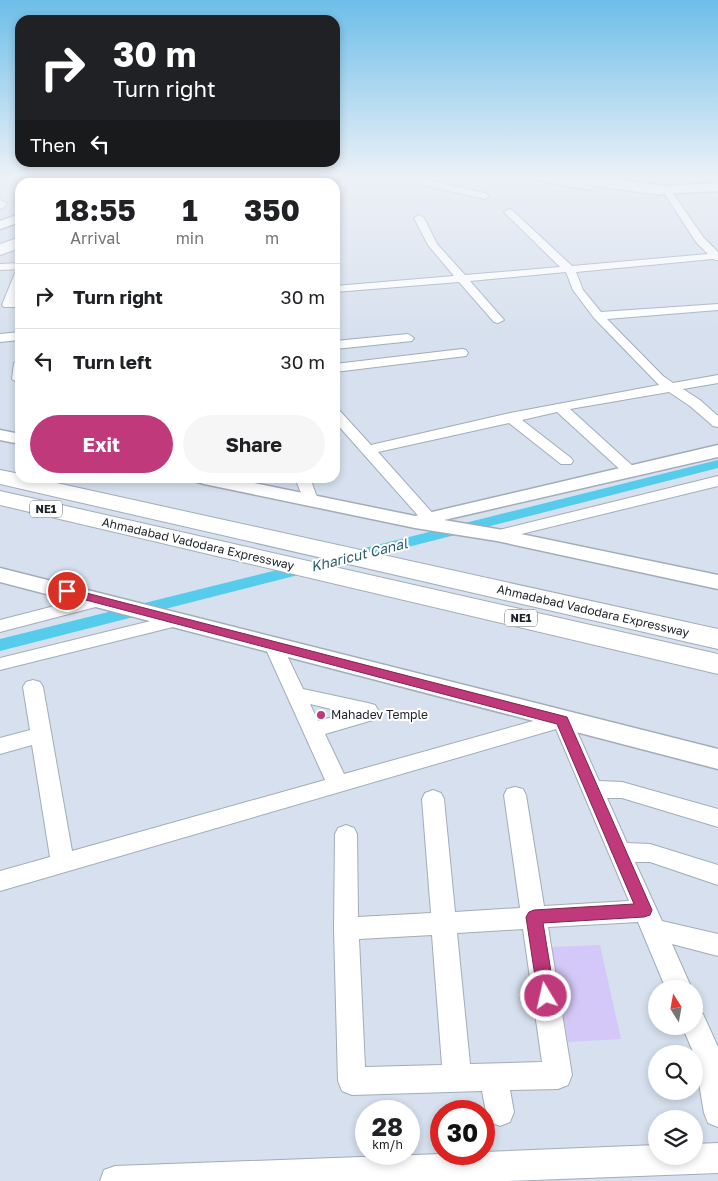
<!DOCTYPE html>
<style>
:root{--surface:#fff;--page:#f6f6f6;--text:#202124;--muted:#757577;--line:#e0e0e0;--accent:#bf397b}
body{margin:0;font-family:"Golos Text",sans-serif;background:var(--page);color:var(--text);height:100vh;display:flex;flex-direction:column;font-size:19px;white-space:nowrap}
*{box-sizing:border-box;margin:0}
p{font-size:16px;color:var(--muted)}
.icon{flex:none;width:28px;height:28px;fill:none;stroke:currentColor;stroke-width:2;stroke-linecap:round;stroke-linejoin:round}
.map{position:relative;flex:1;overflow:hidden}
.details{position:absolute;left:15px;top:178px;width:325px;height:305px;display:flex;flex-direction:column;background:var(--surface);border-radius:15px;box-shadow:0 2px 8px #0003}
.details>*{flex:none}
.guide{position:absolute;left:15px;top:15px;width:325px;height:152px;border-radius:15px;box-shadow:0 2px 8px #0003;background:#202124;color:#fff;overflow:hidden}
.needle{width:32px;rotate:349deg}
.tools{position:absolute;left:648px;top:980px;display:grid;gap:10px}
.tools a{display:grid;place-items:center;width:55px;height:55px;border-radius:50%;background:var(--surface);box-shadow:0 2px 8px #0003;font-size:25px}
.speed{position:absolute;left:355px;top:1100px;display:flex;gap:10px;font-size:25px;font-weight:700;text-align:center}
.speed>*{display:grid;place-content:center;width:65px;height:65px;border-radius:50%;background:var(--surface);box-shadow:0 2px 8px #0003;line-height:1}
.speed small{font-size:12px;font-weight:400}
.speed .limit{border:8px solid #d22;background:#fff;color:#111}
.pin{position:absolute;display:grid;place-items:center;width:42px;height:42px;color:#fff;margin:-21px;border:2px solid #fff;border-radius:50%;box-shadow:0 1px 5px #0007}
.me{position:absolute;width:55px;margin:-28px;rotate:351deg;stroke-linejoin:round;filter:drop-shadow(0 0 4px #0008)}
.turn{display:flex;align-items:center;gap:18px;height:105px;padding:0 15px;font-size:22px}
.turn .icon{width:65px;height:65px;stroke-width:2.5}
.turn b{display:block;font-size:35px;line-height:42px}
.then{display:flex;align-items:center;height:48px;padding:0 15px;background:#0003;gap:10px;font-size:19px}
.eta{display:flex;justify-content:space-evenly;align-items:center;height:85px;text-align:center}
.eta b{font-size:30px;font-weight:700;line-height:35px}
.action{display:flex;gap:10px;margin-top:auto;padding:10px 15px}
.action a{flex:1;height:58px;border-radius:30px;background:var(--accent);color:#fff;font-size:20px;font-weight:700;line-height:58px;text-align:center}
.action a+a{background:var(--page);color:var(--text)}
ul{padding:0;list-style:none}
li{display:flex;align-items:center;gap:15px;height:65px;padding:0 15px;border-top:1px solid var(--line)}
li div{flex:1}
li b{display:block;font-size:19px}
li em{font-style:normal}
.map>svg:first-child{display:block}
.green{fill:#d3c8f7}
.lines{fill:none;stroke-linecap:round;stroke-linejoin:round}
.canal{fill:#55cceb;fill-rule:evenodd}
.minor-casing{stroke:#a2acb9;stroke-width:2}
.tertiary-casing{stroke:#a2acb9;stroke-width:3}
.secondary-casing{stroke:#a2acb9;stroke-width:3}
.primary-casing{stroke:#a2acb9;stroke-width:2}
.motorway-casing{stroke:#a2acb9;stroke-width:2}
.minor{fill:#fff;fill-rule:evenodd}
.tertiary{fill:#fff;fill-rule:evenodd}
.secondary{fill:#fff;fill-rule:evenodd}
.primary{fill:#fff;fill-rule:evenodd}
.motorway{fill:#fff;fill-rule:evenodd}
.route{fill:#bf397b;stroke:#7c2550}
.poi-dot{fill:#bf397b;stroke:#fff;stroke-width:2}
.labels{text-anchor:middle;stroke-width:4;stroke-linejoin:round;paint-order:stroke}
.shield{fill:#fff;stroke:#626568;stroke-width:1}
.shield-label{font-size:11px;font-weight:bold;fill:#1f2328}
.street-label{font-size:12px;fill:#1f2328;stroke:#fff}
.poi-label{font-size:12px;fill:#1f2328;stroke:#fff;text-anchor:start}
.water-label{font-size:14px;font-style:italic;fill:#2c5e6b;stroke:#fff}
</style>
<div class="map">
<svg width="718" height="1181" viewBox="0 0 718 1181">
<rect width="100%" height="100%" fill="#d6e0ee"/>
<!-- green -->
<polygon class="green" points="600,945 621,1039 568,1042 552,947"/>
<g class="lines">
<!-- canal -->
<polygon class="canal" points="718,460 718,468 0,651 0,639"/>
<defs>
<g id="minor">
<polygon points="32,176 41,176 34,182 25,182"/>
<polygon points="350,176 360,176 335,192 335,185"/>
<polygon points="393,176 408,176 485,193 489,196 485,199 397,179"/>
<polygon points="668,190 671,191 704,238 718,252 718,261 713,259 576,272 583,290 601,312 718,304 718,310 607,319 663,376 673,383 718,375 718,383 683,389 700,400 718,416 718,427 713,426 690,406 669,392 570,409 636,469 638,472 636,475 626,475 557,412 522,420 571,458 573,461 571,464 561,464 509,423 378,452 436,517 434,520 422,520 335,422 335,410 340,411 371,445 510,413 659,385 594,318 573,290 566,272 470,281 504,320 498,323 494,322 459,282 335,292 335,286 454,276 428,245 414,218 419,215 424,218 437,244 465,275 560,267 506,214 504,212 509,209 512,210 572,266 708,254 696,242 664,193"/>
<polygon points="0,200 7,203 3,208 0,209"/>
<polygon points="335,225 339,226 339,230 335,231"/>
<polygon points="20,263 20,269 0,270 0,264"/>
<polygon points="20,270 20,288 15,301 20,301 20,307 4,307 2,305 15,273"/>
<polygon points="20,332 20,340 0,342 0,334"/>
<polygon points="408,334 414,338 412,341 335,349 335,341"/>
<polygon points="462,349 466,350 468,353 466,356 335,372 335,364"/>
<polygon points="20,359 20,382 18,383 12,379 14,363"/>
<polygon points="718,476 718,486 497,540 491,538 489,535 491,532"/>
<polygon points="295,478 310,478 318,500 315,503 305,503"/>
<polygon points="101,594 107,596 110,600 107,604 0,632 0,620"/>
<polygon points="179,614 185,616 188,620 185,624 0,670 0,658"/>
<path d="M 273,639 L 280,641 L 282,645 L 303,689 L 368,703 L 375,705 L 378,710 L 373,720 L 325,734 L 344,774 L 562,713 L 569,715 L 572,720 L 599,781 L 622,782 L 718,809 L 718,827 L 622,798 L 607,798 L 627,843 L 650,844 L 718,865 L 718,885 L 650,862 L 635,862 L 662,921 L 718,934 L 718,956 L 672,944 L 692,989 L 666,989 L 638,922 L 548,927 L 572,1075 L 568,1085 L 558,1089 L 510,1090 L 514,1112 L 510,1122 L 500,1126 L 490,1122 L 486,1112 L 482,1091 L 352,1095 L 342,1091 L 338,1081 L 334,929 L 335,834 L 338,828 L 346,825 L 354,828 L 357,834 L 358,917 L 431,913 L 422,799 L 425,793 L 433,790 L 441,793 L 444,799 L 455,912 L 520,908 L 504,795 L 507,789 L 515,787 L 523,789 L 526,795 L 544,906 L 629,901 L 556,729 L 0,891 L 0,871 L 50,857 L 32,745 L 0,754 L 0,738 L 30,730 L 23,687 L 26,682 L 33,680 L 40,682 L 43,687 L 72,851 L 325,780 L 264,645 L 266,641 ZM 310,704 L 348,713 L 318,721 ZM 523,929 L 542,1062 L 470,1064 L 457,933 ZM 432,935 L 442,1065 L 365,1067 L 359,939 Z"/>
<polygon points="694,1010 703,1014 718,1047 718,1127 708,1123 704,1113 694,1054 682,1026 694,1026"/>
<polygon points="718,1143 718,1173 508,1181 100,1181 104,1170 115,1166 441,1154 484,1154 484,1152 656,1145 656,1156 694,1156 694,1144"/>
</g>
<g id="tertiary">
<polygon points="117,176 132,176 121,182 106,182"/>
<polygon points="183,176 198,176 187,182 172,182"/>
<polygon points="20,214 20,222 0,229 0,221"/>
<polygon points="0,430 20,434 20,444 0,440"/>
<polygon points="718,445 718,457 444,520 497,529 718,575 718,589 497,541 415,528 204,484 197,482 194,478 230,478 415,516"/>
<polygon points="0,568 718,749 718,769 0,582"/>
</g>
<polygon id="secondary" points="531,176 567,178 566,176 596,176 664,186 718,183 718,191 664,194 589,182 595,186 589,190 537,180"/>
<g id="primary">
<polygon points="127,176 146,176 135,182 117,182"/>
<polygon points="155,176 174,176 163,182 145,182"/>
<polygon points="549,176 584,176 659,187 666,191 659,195 556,180"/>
<polygon points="20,237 20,248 0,255 0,244"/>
</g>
<g id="motorway">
<polygon points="0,470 20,474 20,478 34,478 718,629 718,649 0,484"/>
<polygon points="0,491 718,654 718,674 0,505"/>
</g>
</defs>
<!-- minor casing -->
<use href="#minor" class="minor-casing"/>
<!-- tertiary casing -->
<use href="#tertiary" class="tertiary-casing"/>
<!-- secondary casing -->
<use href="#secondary" class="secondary-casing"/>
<!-- primary casing -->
<use href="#primary" class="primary-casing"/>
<!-- motorway casing -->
<use href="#motorway" class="motorway-casing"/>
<!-- minor -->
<use href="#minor" class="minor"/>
<!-- tertiary -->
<use href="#tertiary" class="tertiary"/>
<!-- secondary -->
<use href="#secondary" class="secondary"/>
<!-- primary -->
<use href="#primary" class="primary"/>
<!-- motorway -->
<use href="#motorway" class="motorway"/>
</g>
<!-- sky -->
<linearGradient id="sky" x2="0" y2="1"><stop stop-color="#6dbee9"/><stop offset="0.52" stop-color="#edf1f7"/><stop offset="1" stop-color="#edf1f7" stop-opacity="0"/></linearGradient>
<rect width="718" height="341" fill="url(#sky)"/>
<!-- route -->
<polygon class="route" points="67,588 567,717 652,910 650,915 644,917 543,923 555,996 552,1001 546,1004 540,1001 538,996 526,917 529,912 534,910 634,904 557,724 63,594 61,591"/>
<!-- markers -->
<circle class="poi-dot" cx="321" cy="715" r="5"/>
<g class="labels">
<!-- shield labels -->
<g class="shield">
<rect x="30" y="500.5" width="32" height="17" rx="4"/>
<rect x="505" y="609.5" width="32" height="17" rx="4"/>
</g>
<g class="shield-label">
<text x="46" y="513">NE1</text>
<text x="521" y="622">NE1</text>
</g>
<!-- street labels -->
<g class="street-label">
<text transform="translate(198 544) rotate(13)" y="4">Ahmadabad Vadodara Expressway</text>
<text transform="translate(593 611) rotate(13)" y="4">Ahmadabad Vadodara Expressway</text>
</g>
<!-- poi labels -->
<g class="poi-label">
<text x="331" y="719">Mahadev Temple</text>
</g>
<!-- water labels -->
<g class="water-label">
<text transform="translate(359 555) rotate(-14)" y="5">Kharicut Canal</text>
</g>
</g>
</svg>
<div class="tools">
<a><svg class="needle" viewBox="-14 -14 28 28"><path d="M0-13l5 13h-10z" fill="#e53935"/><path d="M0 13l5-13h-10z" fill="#757577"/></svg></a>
<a><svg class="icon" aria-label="search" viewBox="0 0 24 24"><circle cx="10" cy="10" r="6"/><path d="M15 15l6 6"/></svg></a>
<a><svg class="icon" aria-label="layers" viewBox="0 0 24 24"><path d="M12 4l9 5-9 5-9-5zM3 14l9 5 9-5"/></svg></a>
</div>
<div class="speed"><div>28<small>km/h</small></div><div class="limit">30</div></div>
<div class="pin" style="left:67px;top:591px;background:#d93025"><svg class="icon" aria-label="arrive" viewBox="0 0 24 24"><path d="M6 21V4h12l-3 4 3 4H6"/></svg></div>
<svg class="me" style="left:546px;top:996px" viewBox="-20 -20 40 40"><circle r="17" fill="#bf397b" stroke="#fff" stroke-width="3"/><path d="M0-11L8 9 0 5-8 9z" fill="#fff"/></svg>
<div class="guide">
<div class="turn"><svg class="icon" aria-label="right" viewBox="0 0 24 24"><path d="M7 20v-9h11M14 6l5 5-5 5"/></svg><div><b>30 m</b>Turn right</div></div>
<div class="then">Then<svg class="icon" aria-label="left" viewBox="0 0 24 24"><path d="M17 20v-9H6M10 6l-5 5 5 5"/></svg></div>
</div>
<section class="details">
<div class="eta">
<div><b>18:55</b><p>Arrival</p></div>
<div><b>1</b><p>min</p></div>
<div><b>350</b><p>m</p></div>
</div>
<ul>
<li><svg class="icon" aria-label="right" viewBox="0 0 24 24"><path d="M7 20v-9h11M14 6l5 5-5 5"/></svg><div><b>Turn right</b></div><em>30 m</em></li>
<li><svg class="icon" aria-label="left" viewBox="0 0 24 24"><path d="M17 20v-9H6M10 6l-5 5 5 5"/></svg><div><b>Turn left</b></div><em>30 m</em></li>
</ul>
<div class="action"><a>Exit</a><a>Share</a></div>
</section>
</div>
